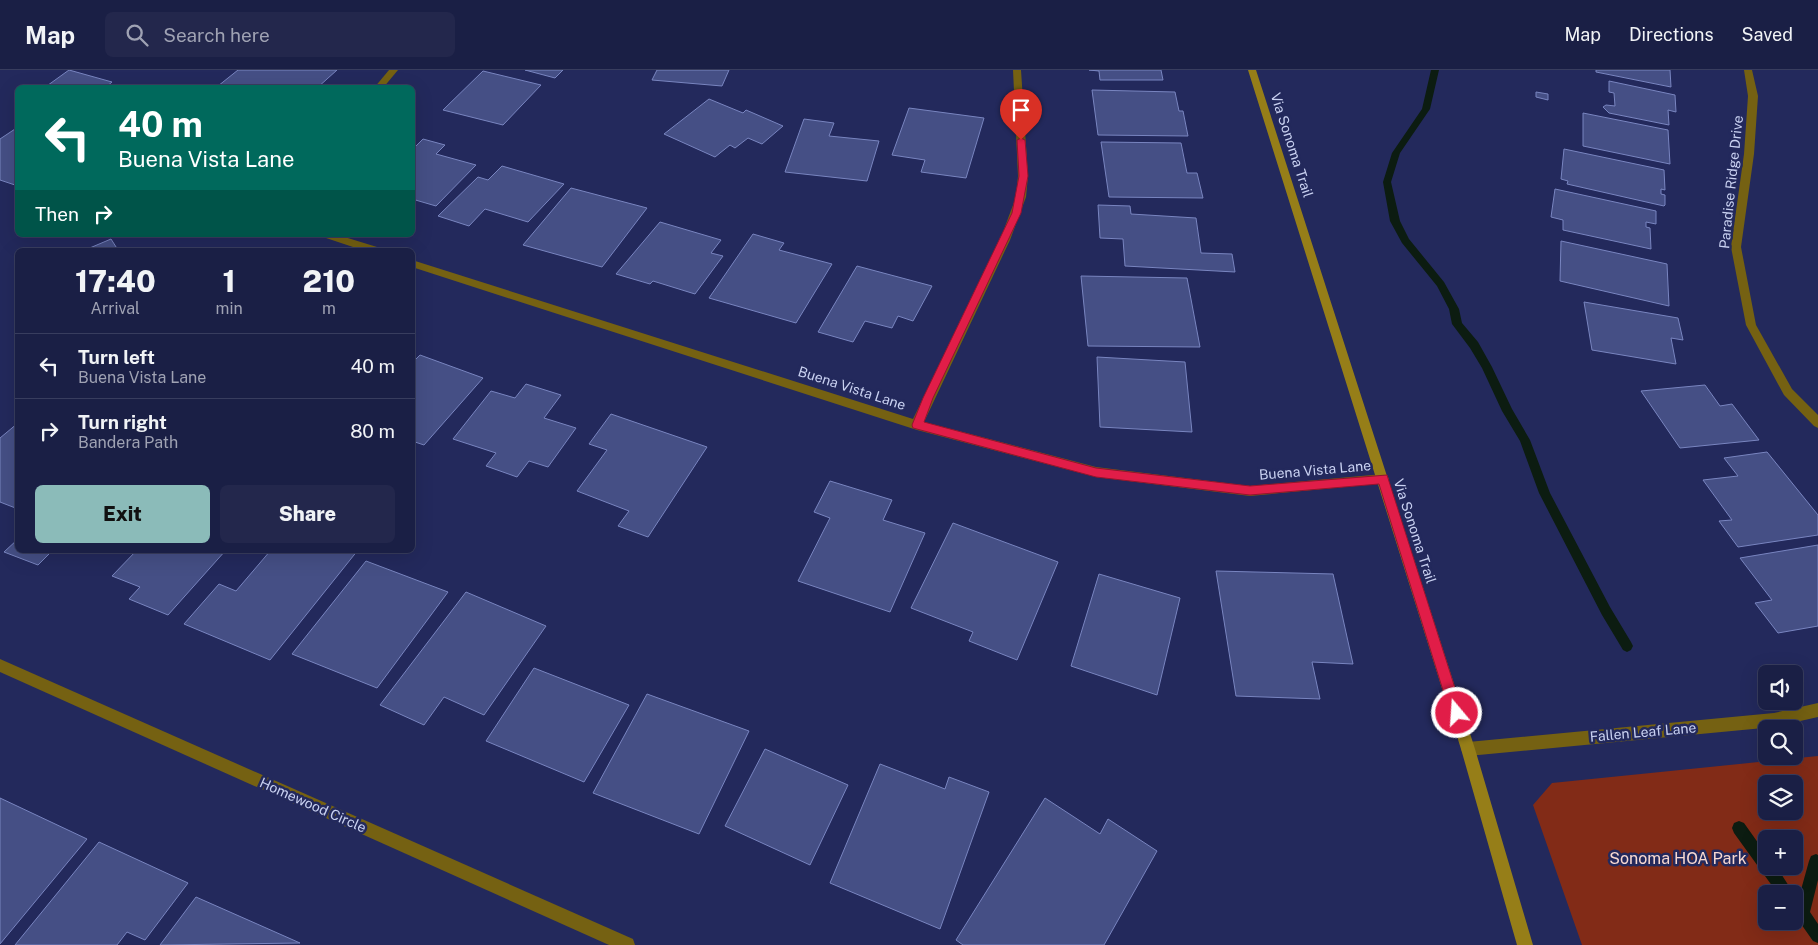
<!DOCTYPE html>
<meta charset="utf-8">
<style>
:root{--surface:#1a1f45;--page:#23274c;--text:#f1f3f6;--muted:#9fa2b3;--line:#383d5e;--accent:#8bbbb9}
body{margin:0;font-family:"Public Sans",sans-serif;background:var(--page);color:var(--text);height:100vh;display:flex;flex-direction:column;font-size:19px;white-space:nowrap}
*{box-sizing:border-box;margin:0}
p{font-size:16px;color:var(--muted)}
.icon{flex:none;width:28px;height:28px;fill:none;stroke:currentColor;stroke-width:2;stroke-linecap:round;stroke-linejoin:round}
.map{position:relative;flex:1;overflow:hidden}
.sheet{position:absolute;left:15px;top:178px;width:400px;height:305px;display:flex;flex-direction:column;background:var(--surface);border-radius:8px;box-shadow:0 5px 20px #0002,0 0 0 1px var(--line)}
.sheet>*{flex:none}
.banner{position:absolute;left:15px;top:15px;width:400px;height:152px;border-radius:8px;box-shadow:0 5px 20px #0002,0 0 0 1px var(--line);background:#00695c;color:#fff;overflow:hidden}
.tools{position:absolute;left:1758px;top:595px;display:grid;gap:10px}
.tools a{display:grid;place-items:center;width:45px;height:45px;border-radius:8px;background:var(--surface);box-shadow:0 5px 20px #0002,0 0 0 1px var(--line);font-size:25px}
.pin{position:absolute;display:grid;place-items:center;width:42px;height:42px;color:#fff;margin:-51px -21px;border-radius:50% 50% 50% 0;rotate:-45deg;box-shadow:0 0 5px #0007}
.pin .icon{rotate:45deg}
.me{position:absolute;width:55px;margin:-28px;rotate:342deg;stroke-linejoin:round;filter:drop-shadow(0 0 4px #0008)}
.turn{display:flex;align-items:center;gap:18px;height:105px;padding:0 20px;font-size:22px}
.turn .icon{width:65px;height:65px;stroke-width:2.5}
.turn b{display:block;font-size:35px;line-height:42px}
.then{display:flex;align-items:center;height:48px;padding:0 20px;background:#0003;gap:10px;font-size:19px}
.eta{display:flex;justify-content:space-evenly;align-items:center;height:85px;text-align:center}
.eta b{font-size:30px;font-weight:800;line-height:35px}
.action{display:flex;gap:10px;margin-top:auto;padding:10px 20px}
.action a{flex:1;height:58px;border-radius:8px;background:var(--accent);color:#111;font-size:20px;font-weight:800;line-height:58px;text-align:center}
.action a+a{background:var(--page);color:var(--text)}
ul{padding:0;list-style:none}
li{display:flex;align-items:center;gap:15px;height:65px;padding:0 20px;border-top:1px solid var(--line)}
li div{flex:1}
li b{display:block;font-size:19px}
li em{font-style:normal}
header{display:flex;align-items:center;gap:30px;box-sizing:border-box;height:70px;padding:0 25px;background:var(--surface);border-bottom:1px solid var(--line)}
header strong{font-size:24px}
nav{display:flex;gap:28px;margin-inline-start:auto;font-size:18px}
.search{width:350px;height:45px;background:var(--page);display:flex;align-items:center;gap:12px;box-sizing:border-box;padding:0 18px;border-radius:8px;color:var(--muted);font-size:19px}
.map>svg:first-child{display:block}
.green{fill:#822b17;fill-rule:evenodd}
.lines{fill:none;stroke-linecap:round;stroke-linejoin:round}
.stream{fill:#0c1c11;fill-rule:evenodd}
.building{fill:#454f85;stroke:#7985c0}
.street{fill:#756112;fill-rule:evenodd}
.secondary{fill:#967e18;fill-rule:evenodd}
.route{fill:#e11d48;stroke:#92132f}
.labels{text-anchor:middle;stroke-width:5;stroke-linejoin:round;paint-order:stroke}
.street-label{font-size:14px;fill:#c9d1f1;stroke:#23295c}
.near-park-label{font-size:16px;fill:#f8d9d1;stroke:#23295c}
</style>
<header>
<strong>Map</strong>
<div class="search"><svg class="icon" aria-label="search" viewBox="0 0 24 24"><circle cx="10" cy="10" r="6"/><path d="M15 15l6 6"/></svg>Search here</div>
<nav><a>Map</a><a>Directions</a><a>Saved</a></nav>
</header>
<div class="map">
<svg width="1818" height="875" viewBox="0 0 1818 875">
<rect width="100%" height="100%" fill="#23295c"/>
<!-- green -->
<path class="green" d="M 1818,686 L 1818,875 L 1582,875 L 1533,735 L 1552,713 ZM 1766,714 L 1794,714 L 1794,741 L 1766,741 ZM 1766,769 L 1794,769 L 1794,796 L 1766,796 ZM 1766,824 L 1794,824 L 1794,851 L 1766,851 Z"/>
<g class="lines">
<!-- stream -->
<g class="stream">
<polygon points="1431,0 1439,0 1430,39 1400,83 1391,112 1400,151 1409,169 1444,212 1459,239 1462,253 1478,272 1492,297 1512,339 1530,370 1550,423 1610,537 1631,572 1633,576 1631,580 1627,582 1623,580 1602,545 1539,423 1520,371 1502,341 1482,298 1470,278 1452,254 1449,239 1437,216 1402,173 1390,151 1383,112 1392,83 1422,39"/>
<polygon points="1739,751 1744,753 1766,784 1766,796 1776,796 1794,824 1794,825 1778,824 1734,763 1732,758 1734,753"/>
<polygon points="1816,784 1818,785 1818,810 1810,842 1818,854 1818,873 1813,871 1794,844 1794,825 1799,827 1809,791 1811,786"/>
</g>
</g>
<!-- building -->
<g class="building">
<polygon points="69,0 112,12 105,18 44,18"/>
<polygon points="238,0 337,0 317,18 218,16"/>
<polygon points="525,0 563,0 555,8"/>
<polygon points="657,0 729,0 722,16 652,10"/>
<polygon points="1089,0 1161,0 1163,10 1100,10 1099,1"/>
<polygon points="1596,0 1670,0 1671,17 1596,2"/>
<polygon points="483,1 541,15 503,55 443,40"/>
<polygon points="1609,11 1675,25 1676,42 1668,40 1669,55 1609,43 1603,37 1606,35 1615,36 1614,23 1609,22"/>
<polygon points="1092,20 1175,22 1179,41 1183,41 1188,66 1098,65"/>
<polygon points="1536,22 1548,24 1548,30 1536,27"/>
<polygon points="709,29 743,43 746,40 783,56 762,74 748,68 735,78 730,75 715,87 664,64"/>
<polygon points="909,38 984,48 966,108 921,102 925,90 892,85"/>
<polygon points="1583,43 1668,60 1670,94 1583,76"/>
<polygon points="804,49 834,53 829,66 879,71 867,111 785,102"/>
<polygon points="18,57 18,116 0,110 0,69"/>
<polygon points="423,69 445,75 436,84 476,95 436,136 412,129 412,80"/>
<polygon points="1101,72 1181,73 1187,103 1197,103 1203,128 1109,127"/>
<polygon points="1564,79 1664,100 1665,120 1661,119 1661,124 1665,125 1665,135 1664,136 1567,114 1568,111 1561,109"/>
<polygon points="502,96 564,114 528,152 485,139 469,156 438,146 478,107 488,110"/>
<polygon points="571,118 647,138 602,197 523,175"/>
<polygon points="1555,119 1656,141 1656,154 1646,152 1646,157 1650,158 1651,179 1563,160 1563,150 1551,147"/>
<polygon points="1098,135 1130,136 1131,144 1196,148 1201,183 1232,184 1235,202 1125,196 1123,169 1100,168"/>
<polygon points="660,152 721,170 711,183 723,186 695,224 653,211 650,214 616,204"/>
<polygon points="753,164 784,173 779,180 832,194 796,253 709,228"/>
<polygon points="111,169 118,180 85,180"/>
<polygon points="1561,171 1667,194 1669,236 1560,211"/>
<polygon points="857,196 932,216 913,251 898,246 892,258 865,251 853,272 818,262"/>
<polygon points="1081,206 1187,208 1200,277 1088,276"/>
<polygon points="1584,232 1678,248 1683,270 1671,268 1676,294 1592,280"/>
<polygon points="420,285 483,308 424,375 412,371 412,293"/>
<polygon points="1097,287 1185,292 1192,362 1100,357"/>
<polygon points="526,314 561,325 544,348 576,358 548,397 529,391 517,407 486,396 496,383 453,369 491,321 515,328"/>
<polygon points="1705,315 1720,336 1732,334 1759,370 1680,378 1641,321"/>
<polygon points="611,344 707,377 648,467 618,456 629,441 577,421 607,380 589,374"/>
<polygon points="18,353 18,439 0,432 0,368"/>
<polygon points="1767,382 1818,445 1818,465 1738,477 1719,451 1732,450 1703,410 1738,406 1724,388"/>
<polygon points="830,411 892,430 883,450 925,463 890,542 798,511 830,448 814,442"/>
<polygon points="953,453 1058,492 1017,590 969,571 973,562 911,538"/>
<polygon points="18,469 18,480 53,480 38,495 4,482"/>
<polygon points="1818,475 1818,556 1778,563 1755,533 1772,530 1740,488"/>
<polygon points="137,480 226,480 168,545 129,529 140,517 112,506"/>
<polygon points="271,480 358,480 270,590 184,554 219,514 236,521"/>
<polygon points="366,491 448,522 377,618 292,584"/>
<polygon points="1216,501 1333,504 1353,594 1312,592 1320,629 1236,626"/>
<polygon points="1099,504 1180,528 1157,625 1071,596"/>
<polygon points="466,522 546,556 484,645 444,627 424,655 380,635"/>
<polygon points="534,598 629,635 584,712 486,671"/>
<polygon points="647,624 749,661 699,764 593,723"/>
<polygon points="765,679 848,715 810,795 725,756"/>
<polygon points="880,694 945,719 949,707 989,722 940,859 830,813"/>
<polygon points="0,728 87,769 0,874"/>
<polygon points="1045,728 1100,764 1108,749 1157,781 1104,875 963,875 956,870"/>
<polygon points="99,772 188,813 145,870 127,862 117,875 15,875"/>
<polygon points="196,827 300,873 160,875"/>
</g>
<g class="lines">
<!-- street -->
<g class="street">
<polygon points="389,0 398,0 383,18 374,18"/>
<polygon points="1013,0 1021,0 1028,106 1026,127 1010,170 924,352 1096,397 1250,416 1383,404 1387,405 1389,409 1387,413 1250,426 1096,407 917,360 412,197 412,190 913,349 1000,170 1016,127 1018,106"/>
<polygon points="1744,0 1752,0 1758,26 1754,84 1741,177 1756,255 1792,319 1818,345 1818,358 1814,356 1784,325 1746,255 1731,177 1744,84 1748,26"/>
<polygon points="322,165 338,165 377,177 378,180 362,180 323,167"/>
<polygon points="0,589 633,869 635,875 609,875 0,602"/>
<polygon points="1818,633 1818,647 1774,657 1468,686 1463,684 1461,679 1463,674 1468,672 1774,643"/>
</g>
<!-- secondary -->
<polygon class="secondary" points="1248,0 1256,0 1475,679 1533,875 1517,875 1461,679"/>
</g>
<!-- route -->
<polygon class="route" points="1021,68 1025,70 1028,106 1021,143 933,328 924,352 1096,398 1250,416 1387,405 1463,643 1461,647 1457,649 1452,647 1450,643 1379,414 1250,425 1096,407 913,358 912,355 923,328 1012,143 1019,106 1017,70"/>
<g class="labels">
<!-- street labels -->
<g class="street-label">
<text transform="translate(1292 75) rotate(72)" y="5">Via Sonoma Trail</text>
<text transform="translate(1731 112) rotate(-84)" y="5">Paradise Ridge Drive</text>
<text transform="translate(852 318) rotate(18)" y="5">Buena Vista Lane</text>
<text transform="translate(1315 400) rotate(-5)" y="5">Buena Vista Lane</text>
<text transform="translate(1415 461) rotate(72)" y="5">Via Sonoma Trail</text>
<text transform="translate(1643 662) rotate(-5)" y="5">Fallen Leaf Lane</text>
<text transform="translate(313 735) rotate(24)" y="5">Homewood Circle</text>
</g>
<!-- near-park labels -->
<g class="near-park-label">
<text x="1678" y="794">Sonoma HOA Park</text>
</g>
</g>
</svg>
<div class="tools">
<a><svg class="icon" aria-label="sound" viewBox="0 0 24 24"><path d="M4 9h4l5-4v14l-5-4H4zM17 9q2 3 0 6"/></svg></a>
<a><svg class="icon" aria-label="search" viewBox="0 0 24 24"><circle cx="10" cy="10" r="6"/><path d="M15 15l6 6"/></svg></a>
<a><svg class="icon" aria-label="layers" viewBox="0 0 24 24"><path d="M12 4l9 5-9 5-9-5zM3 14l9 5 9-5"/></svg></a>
<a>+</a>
<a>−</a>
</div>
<div class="pin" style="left:1021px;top:70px;background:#d93025"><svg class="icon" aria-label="arrive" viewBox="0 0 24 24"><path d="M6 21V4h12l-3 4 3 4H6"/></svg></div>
<svg class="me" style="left:1457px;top:643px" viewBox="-20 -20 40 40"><circle r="17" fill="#e11d48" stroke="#fff" stroke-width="3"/><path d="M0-11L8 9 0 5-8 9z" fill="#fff"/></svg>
<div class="banner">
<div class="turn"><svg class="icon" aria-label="left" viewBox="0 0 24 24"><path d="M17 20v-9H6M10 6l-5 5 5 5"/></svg><div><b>40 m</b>Buena Vista Lane</div></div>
<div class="then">Then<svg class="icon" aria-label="right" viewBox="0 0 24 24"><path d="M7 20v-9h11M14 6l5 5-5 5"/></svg></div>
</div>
<section class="sheet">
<div class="eta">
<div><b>17:40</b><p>Arrival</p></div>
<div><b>1</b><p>min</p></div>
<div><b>210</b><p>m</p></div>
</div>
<ul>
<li><svg class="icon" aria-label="left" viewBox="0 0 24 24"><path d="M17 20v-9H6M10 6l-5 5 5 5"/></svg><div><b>Turn left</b><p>Buena Vista Lane</p></div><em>40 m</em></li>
<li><svg class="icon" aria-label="right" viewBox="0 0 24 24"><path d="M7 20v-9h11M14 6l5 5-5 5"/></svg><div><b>Turn right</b><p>Bandera Path</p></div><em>80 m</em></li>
</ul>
<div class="action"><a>Exit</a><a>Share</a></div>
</section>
</div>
